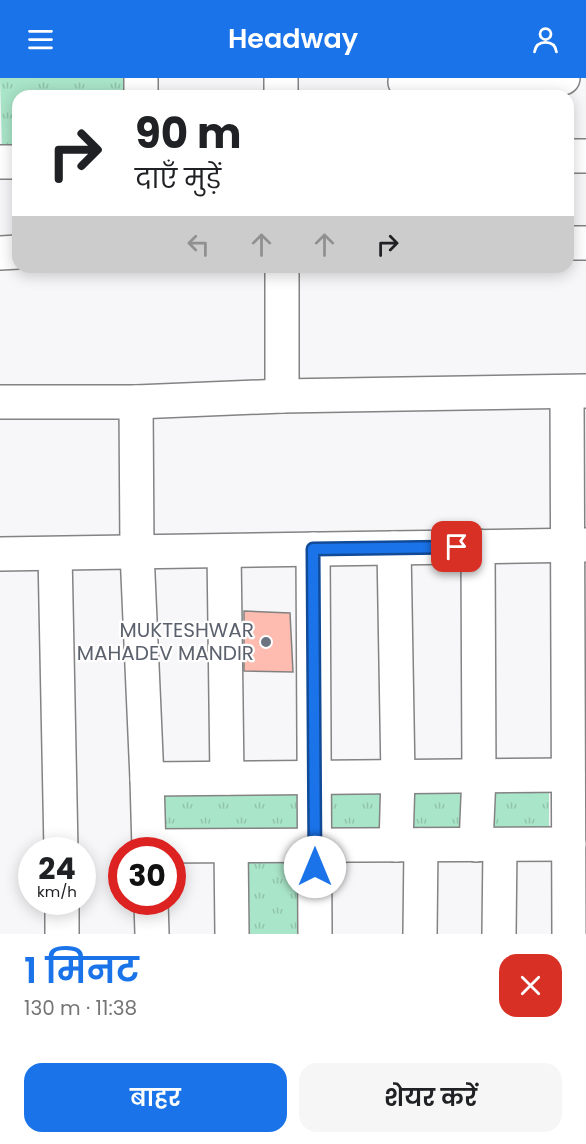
<!DOCTYPE html>
<html lang="hi">
<meta charset="utf-8">
<style>
:root{--surface:#fff;--page:#f6f6f6;--text:#202124;--muted:#757577;--accent:#1a73e8}
body{margin:0;font-family:Poppins,"Noto Sans Devanagari",sans-serif;background:var(--page);color:var(--text);height:100vh;display:flex;flex-direction:column;font-size:22px;white-space:nowrap}
*{box-sizing:border-box;margin:0}
p{font-size:20px;color:var(--muted)}
.icon{flex:none;width:33px;height:33px;fill:none;stroke:currentColor;stroke-width:2;stroke-linecap:round;stroke-linejoin:round}
.map{position:relative;height:856px;overflow:hidden}
.panel{display:flex;flex-direction:column;background:var(--surface);flex:1}
.panel>*{flex:none}
.guide{position:absolute;left:12px;top:12px;width:562px;height:183px;border-radius:18px;box-shadow:0 3px 15px #0003;background:#fff;color:var(--text);overflow:hidden}
.speed{position:absolute;left:18px;top:759px;display:flex;gap:12px;font-size:30px;font-weight:700;text-align:center}
.speed>*{display:grid;place-content:center;width:78px;height:78px;border-radius:50%;background:var(--surface);box-shadow:0 3px 15px #0003;line-height:1}
.speed small{font-size:15px;font-weight:400}
.speed .limit{border:9px solid #d22;background:#fff;color:#111}
.pin{position:absolute;display:grid;place-items:center;width:51px;height:51px;color:#fff;margin:-26px;border-radius:12px;box-shadow:0 3px 9px #0006}
.me{position:absolute;width:66px;margin:-33px;rotate:0deg;stroke-linejoin:round;filter:drop-shadow(0 0 4px #0008)}
.turn{display:flex;align-items:center;gap:21px;height:126px;padding:0 24px;font-size:27px}
.turn .icon{width:78px;height:78px;stroke-width:2.5}
.turn b{display:block;font-size:42px;line-height:51px}
.lanes{display:flex;align-items:center;height:57px;padding:0 24px;background:#0003;justify-content:center;gap:30px;direction:ltr}
.lanes .off{opacity:.35}
.round{display:grid;place-items:center;flex:none;width:63px;height:63px;border-radius:18px;background:var(--page)}
.headline{display:flex;align-items:center;justify-content:space-between;height:102px;padding:0 24px}
h1{font-size:36px;font-weight:600;line-height:45px;color:var(--accent)}
.cta{display:flex;gap:12px;margin-top:auto;padding:12px 24px}
.cta a{flex:1;height:69px;border-radius:18px;background:var(--accent);color:#fff;font-size:24px;font-weight:600;line-height:69px;text-align:center}
.cta a+a{background:var(--page);color:var(--text)}
header{display:flex;justify-content:space-between;align-items:center;height:78px;padding:0 24px;background:var(--accent);color:#fff;font-size:27px;font-weight:600}
.map>svg:first-child{display:block}
.park{fill:url(#park-tufts)}
.building{fill:#fdbcaf;stroke:#848281;stroke-width:1.5}
.lines{fill:none;stroke-linecap:round;stroke-linejoin:round}
.minor-casing{stroke:#838384;stroke-width:36}
.minor{stroke:#fff;stroke-width:33}
.route-casing{stroke:#114b97;stroke-width:15}
.route{stroke:#1a73e8;stroke-width:10}
.worship-dot{fill:#6b7280;stroke:#fff;stroke-width:2}
.labels{text-anchor:middle;stroke-width:4.5;stroke-linejoin:round;paint-order:stroke}
.worship-label{font-size:20px;fill:#5b616d;stroke:#fff;text-anchor:end}
</style>
<header><svg class="icon" aria-label="menu" viewBox="0 0 24 24"><path d="M4 6h16M4 12h16M4 18h16"/></svg>Headway<svg class="icon" aria-label="person" viewBox="0 0 24 24"><circle cx="12" cy="8" r="4"/><path d="M4 21q1-7 8-7t8 7"/></svg></header>
<div class="map">
<svg width="586" height="856" viewBox="0 0 586 856">
<defs>
<pattern id="park-tufts" width="24" height="20" patternUnits="userSpaceOnUse" patternTransform="scale(1.5)"><rect width="24" height="20" fill="#a9e5c8"/><path d="M3 7l-1-3M5 7V3M7 7l1-3M15 17l-1-3M17 17v-4M19 17l1-3" fill="none" stroke="#91c4ab"/></pattern>
</defs>
<rect width="100%" height="100%" fill="#f7f7f9"/>
<!-- park -->
<g class="park">
<polygon points="0,0 126,0 127,18 18,18 18,72 2,72"/>
<polygon points="549,705 549,758 156,761 155,708"/>
<polygon points="307,778 308,856 240,856 239,779"/>
</g>
<!-- building -->
<polygon class="building" points="244,533 290,535 293,594 244,593"/>
<g class="lines">
<defs>
<g id="minor">
<polyline points="141,0 141,18"/>
<polyline points="281,0 281,18"/>
<polyline points="405,4 563,0"/>
<polyline points="568,78 586,78"/>
<polyline points="0,84 18,84"/>
<polyline points="568,165 586,165"/>
<polyline points="0,175 18,174"/>
<polyline points="282,189 282,318"/>
<polyline points="567,314 569,856"/>
<polyline points="0,324 136,324 282,318 586,313"/>
<polyline points="136,324 137,474 147,701 149,772"/>
<polyline points="394,470 398,699 396,767"/>
<polyline points="313,471 315,856"/>
<polyline points="224,473 227,700"/>
<polyline points="0,476 586,467"/>
<polyline points="55,476 61,772"/>
<polyline points="147,701 568,697"/>
<polyline points="476,767 479,698 478,468"/>
<polyline points="149,768 569,766"/>
<polyline points="231,768 232,856"/>
<polyline points="62,824 62,856"/>
<polyline points="151,824 152,856"/>
<polyline points="420,856 421,767"/>
<polyline points="499,856 500,767"/>
</g>
</defs>
<!-- minor casing -->
<use href="#minor" class="minor-casing"/>
<!-- minor -->
<use href="#minor" class="minor"/>
</g>
<g class="lines">
<defs>
<polyline id="route" points="315,789 313,471 457,469"/>
</defs>
<!-- route casing -->
<use href="#route" class="route-casing"/>
<!-- route -->
<use href="#route" class="route"/>
</g>
<!-- markers -->
<circle class="worship-dot" cx="266" cy="564" r="6"/>
<g class="labels">
<!-- worship labels -->
<g class="worship-label">
<text x="254" y="559">MUKTESHWAR<tspan x="254" dy="23">MAHADEV MANDIR</tspan></text>
</g>
</g>
</svg>
<div class="speed"><div>24<small>km/h</small></div><div class="limit">30</div></div>
<div class="pin" style="left:457px;top:469px;background:#d93025"><svg class="icon" aria-label="arrive" viewBox="0 0 24 24"><path d="M6 21V4h12l-3 4 3 4H6"/></svg></div>
<svg class="me" style="left:315px;top:789px" viewBox="-20 -20 40 40"><circle r="19" fill="#fff"/><path d="M0-13L10 11 0 6-10 11z" fill="#1a73e8"/></svg>
<div class="guide">
<div class="turn"><svg class="icon" aria-label="right" viewBox="0 0 24 24"><path d="M7 20v-9h11M14 6l5 5-5 5"/></svg><div><b>90 m</b>दाएँ मुड़ें</div></div>
<div class="lanes"><svg class="icon off" aria-label="left" viewBox="0 0 24 24"><path d="M17 20v-9H6M10 6l-5 5 5 5"/></svg><svg class="icon off" aria-label="ahead" viewBox="0 0 24 24"><path d="M12 20V5M6 11l6-6 6 6"/></svg><svg class="icon off" aria-label="ahead" viewBox="0 0 24 24"><path d="M12 20V5M6 11l6-6 6 6"/></svg><svg class="icon" aria-label="right" viewBox="0 0 24 24"><path d="M7 20v-9h11M14 6l5 5-5 5"/></svg></div>
</div>
</div>
<section class="panel">
<div class="headline"><div><h1>1 मिनट</h1><p>130 m · 11:38</p></div><a class="round" style="background:#d93025;color:#fff"><svg class="icon" aria-label="close" viewBox="0 0 24 24"><path d="M6 6l12 12M18 6L6 18"/></svg></a></div>
<div class="cta"><a>बाहर</a><a>शेयर करें</a></div>
</section>
